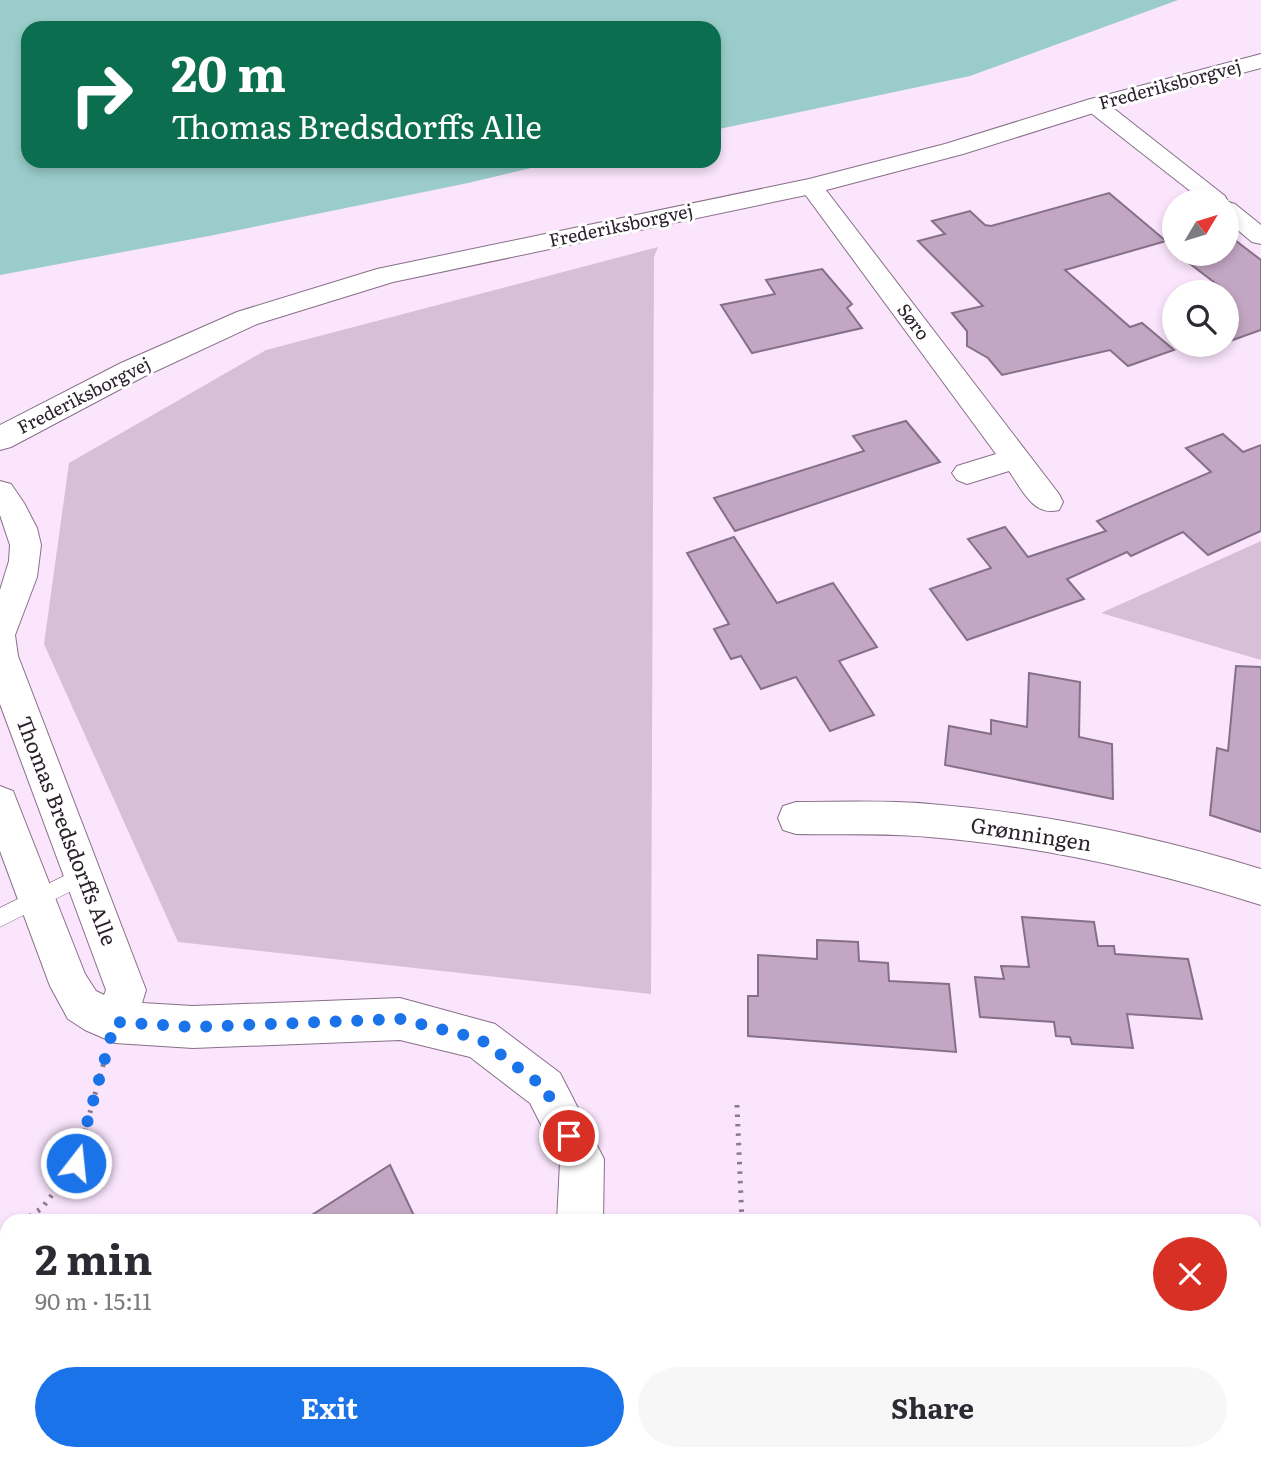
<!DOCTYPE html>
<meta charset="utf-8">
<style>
:root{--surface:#fff;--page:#f7f7f7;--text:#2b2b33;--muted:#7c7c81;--accent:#1a73e8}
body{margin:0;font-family:Literata,serif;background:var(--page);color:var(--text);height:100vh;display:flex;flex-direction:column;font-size:26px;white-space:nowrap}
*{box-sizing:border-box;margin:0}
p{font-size:23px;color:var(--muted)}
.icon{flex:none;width:38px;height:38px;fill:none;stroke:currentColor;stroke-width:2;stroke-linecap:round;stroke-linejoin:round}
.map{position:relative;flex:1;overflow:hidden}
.sheet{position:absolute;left:0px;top:1214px;width:1262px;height:247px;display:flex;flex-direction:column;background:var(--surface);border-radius:21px 21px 0 0;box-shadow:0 4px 10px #0003}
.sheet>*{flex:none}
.top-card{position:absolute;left:21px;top:21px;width:700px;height:147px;border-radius:21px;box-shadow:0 4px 10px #0003;background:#0b6e4f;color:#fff;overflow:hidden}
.needle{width:46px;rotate:52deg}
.fabs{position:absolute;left:1162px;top:189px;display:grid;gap:14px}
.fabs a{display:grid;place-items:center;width:77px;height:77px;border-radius:50%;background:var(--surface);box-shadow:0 4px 10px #0003;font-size:35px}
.pin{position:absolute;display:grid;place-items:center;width:60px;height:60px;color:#fff;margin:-30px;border:4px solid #fff;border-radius:50%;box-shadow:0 2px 7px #0007}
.me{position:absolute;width:77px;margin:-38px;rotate:16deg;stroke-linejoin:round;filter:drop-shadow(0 0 5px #0008)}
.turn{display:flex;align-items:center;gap:24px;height:147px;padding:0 35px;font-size:32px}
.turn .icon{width:91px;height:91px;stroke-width:2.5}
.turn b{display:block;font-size:49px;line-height:60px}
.round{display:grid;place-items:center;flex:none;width:74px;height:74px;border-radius:37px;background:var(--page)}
.summary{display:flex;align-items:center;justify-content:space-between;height:119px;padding:0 35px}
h1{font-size:42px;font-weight:700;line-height:52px}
.primary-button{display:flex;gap:14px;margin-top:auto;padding:14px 35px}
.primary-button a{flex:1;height:80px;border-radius:42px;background:var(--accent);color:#fff;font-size:28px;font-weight:700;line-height:80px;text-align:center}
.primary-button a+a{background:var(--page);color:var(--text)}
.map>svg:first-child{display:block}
.green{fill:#d7bfd8}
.water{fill:#99ccca}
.building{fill:#c2a6c3;stroke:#866f88;stroke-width:2}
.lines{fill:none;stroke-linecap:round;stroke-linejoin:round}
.service-casing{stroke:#877088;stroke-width:1}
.minor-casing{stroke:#877088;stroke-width:2}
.tertiary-casing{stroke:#877088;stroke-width:2}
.path{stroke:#897a8a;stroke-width:5;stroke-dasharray:2.5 7;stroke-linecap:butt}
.service{fill:#fff;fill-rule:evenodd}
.minor{fill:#fff;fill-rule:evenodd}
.tertiary{fill:#fff;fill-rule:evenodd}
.route{stroke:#1a73e8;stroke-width:12;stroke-dasharray:0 21.6}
.labels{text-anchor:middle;stroke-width:6;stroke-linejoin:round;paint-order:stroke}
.far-street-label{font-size:18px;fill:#2b222c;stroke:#fff}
.street-label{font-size:21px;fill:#2b222c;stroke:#fff}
</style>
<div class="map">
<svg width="1261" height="1460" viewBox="0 0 1261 1460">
<rect width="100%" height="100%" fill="#fae5fc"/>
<!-- green -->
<g class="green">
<polygon points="658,247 654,257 651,994 178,942 44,644 69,463 266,350"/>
<polygon points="1261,541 1261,660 1101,613"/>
</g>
<!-- water -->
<polygon class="water" points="0,0 1178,0 970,76 714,130 714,28 28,28 28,161 561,161 468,183 214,235 0,275"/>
<!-- building -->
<g class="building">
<polygon points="1109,193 1166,241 1065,270 1130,327 1142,323 1174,350 1128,366 1110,350 1002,375 988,358 967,346 967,331 952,313 983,306 918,241 945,234 932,221 970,211 985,225 991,226"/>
<polygon points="1227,234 1261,260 1261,330 1227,342 1227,292 1177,254 1227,254"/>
<polygon points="822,269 852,304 847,308 862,328 752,353 721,305 775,294 766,280"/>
<polygon points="906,421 940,462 735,531 714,498 864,451 853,436"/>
<polygon points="1223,434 1243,452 1261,445 1261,531 1208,555 1183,532 1131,556 1127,552 1067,579 1084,599 967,640 930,589 991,568 968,539 1005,527 1028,557 1106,531 1097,521 1211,472 1186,448"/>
<polygon points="734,537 777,603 833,583 877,647 839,661 874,715 830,731 796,677 761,689 741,656 731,659 714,629 729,624 687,553"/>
<polygon points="1236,666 1261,667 1261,832 1210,815 1217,748 1228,751"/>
<polygon points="1029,673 1080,682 1079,737 1112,744 1113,799 945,765 949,726 991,734 991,720 1027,727"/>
<polygon points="1022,917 1094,922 1098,946 1114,946 1115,954 1188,959 1202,1019 1127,1014 1133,1048 1072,1044 1070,1037 1056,1036 1054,1022 980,1017 975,977 1004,979 1001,966 1029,967"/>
<polygon points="817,940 858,942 859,961 888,963 889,981 949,984 956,1052 748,1036 748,996 758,996 758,955 817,959"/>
<polygon points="390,1165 417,1222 301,1222"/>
</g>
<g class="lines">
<defs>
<polygon id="service" points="84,866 91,869 94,875 91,881 0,927 0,908"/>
<g id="minor">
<polygon points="1095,99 1103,100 1225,196 1228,202 1235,204 1261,225 1261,244 1252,242 1227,221 1227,201 1203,201 1087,110 1084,105 1087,100"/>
<path d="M 811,179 L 819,181 L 1059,494 L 1063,502 L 1059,510 C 1033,517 1022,489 1009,471 L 967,484 L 957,480 L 952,473 L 957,466 L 996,454 L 799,186 L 803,181 Z"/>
<polygon points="0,481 11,484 24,503 37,528 41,545 37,577 15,635 18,656 146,990 142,1003 193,1006 400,998 495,1024 560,1073 604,1159 603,1222 557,1222 560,1162 530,1103 470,1057 400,1040 193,1048 115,1043 85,1030 68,1019 50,986 0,851 0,786 13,791 85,974 96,991 104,995 106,990 0,704 0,590 9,561 10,545 0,515"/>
<path d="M 796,802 C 841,802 886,800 930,804 C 1043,813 1153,836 1261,869 L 1261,905 C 1153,871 1042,846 929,837 C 885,833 840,835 796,834 L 783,830 L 778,818 L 783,806 Z"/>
<rect x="549" y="1454" width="50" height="6"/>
</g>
<polygon id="tertiary" points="1261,54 1261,68 1103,110 963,154 811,194 393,282 257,324 143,377 11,447 0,450 0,425 121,363 237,312 377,269 809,179 945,144 1087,100"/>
</defs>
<!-- service casing -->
<use href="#service" class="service-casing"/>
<!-- minor casing -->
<use href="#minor" class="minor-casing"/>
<!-- tertiary casing -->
<use href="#tertiary" class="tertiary-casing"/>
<!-- path -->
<g class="path">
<polyline points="737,1105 742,1222"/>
<polyline points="22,1222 42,1208 76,1163 104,1062"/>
<polyline points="0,1237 7,1232"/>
<polyline points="1172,1454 1175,1460"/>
</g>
<!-- service -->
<use href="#service" class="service"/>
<!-- minor -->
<use href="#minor" class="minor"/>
<!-- tertiary -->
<use href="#tertiary" class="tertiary"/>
</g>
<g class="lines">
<!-- route -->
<polyline class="route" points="76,1163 115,1022 193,1027 400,1019 480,1039 545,1088 569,1136"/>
</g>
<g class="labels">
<!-- far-street labels -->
<g class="far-street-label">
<text transform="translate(1170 85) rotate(-15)" y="6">Frederiksborgvej</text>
<text transform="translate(621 226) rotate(-12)" y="6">Frederiksborgvej</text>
<text transform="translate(913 322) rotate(53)" y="6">Søro</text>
<text transform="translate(84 396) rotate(-27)" y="6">Frederiksborgvej</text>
</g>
<!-- street labels -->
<g class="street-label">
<text transform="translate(66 831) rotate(69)" y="7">Thomas Bredsdorffs Alle</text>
<text transform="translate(1031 835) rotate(9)" y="7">Grønningen</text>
</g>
</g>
</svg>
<div class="fabs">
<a><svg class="needle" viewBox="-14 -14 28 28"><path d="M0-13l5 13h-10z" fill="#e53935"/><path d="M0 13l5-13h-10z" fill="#7c7c81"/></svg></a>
<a><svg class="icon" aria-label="search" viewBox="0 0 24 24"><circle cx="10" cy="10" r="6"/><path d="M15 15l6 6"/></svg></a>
</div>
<div class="pin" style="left:569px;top:1136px;background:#d93025"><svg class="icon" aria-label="arrive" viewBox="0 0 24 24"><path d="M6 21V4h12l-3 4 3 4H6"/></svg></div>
<svg class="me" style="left:76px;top:1163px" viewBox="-20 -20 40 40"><circle r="17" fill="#1a73e8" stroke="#fff" stroke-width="3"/><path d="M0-11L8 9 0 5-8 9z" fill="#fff"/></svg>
<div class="top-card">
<div class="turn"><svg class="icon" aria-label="right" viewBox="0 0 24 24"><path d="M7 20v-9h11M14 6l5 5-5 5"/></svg><div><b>20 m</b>Thomas Bredsdorffs Alle</div></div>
</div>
<section class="sheet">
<div class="summary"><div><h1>2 min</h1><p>90 m · 15:11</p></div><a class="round" style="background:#d93025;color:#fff"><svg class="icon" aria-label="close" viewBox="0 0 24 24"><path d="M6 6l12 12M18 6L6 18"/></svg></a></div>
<div class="primary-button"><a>Exit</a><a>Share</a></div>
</section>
</div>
